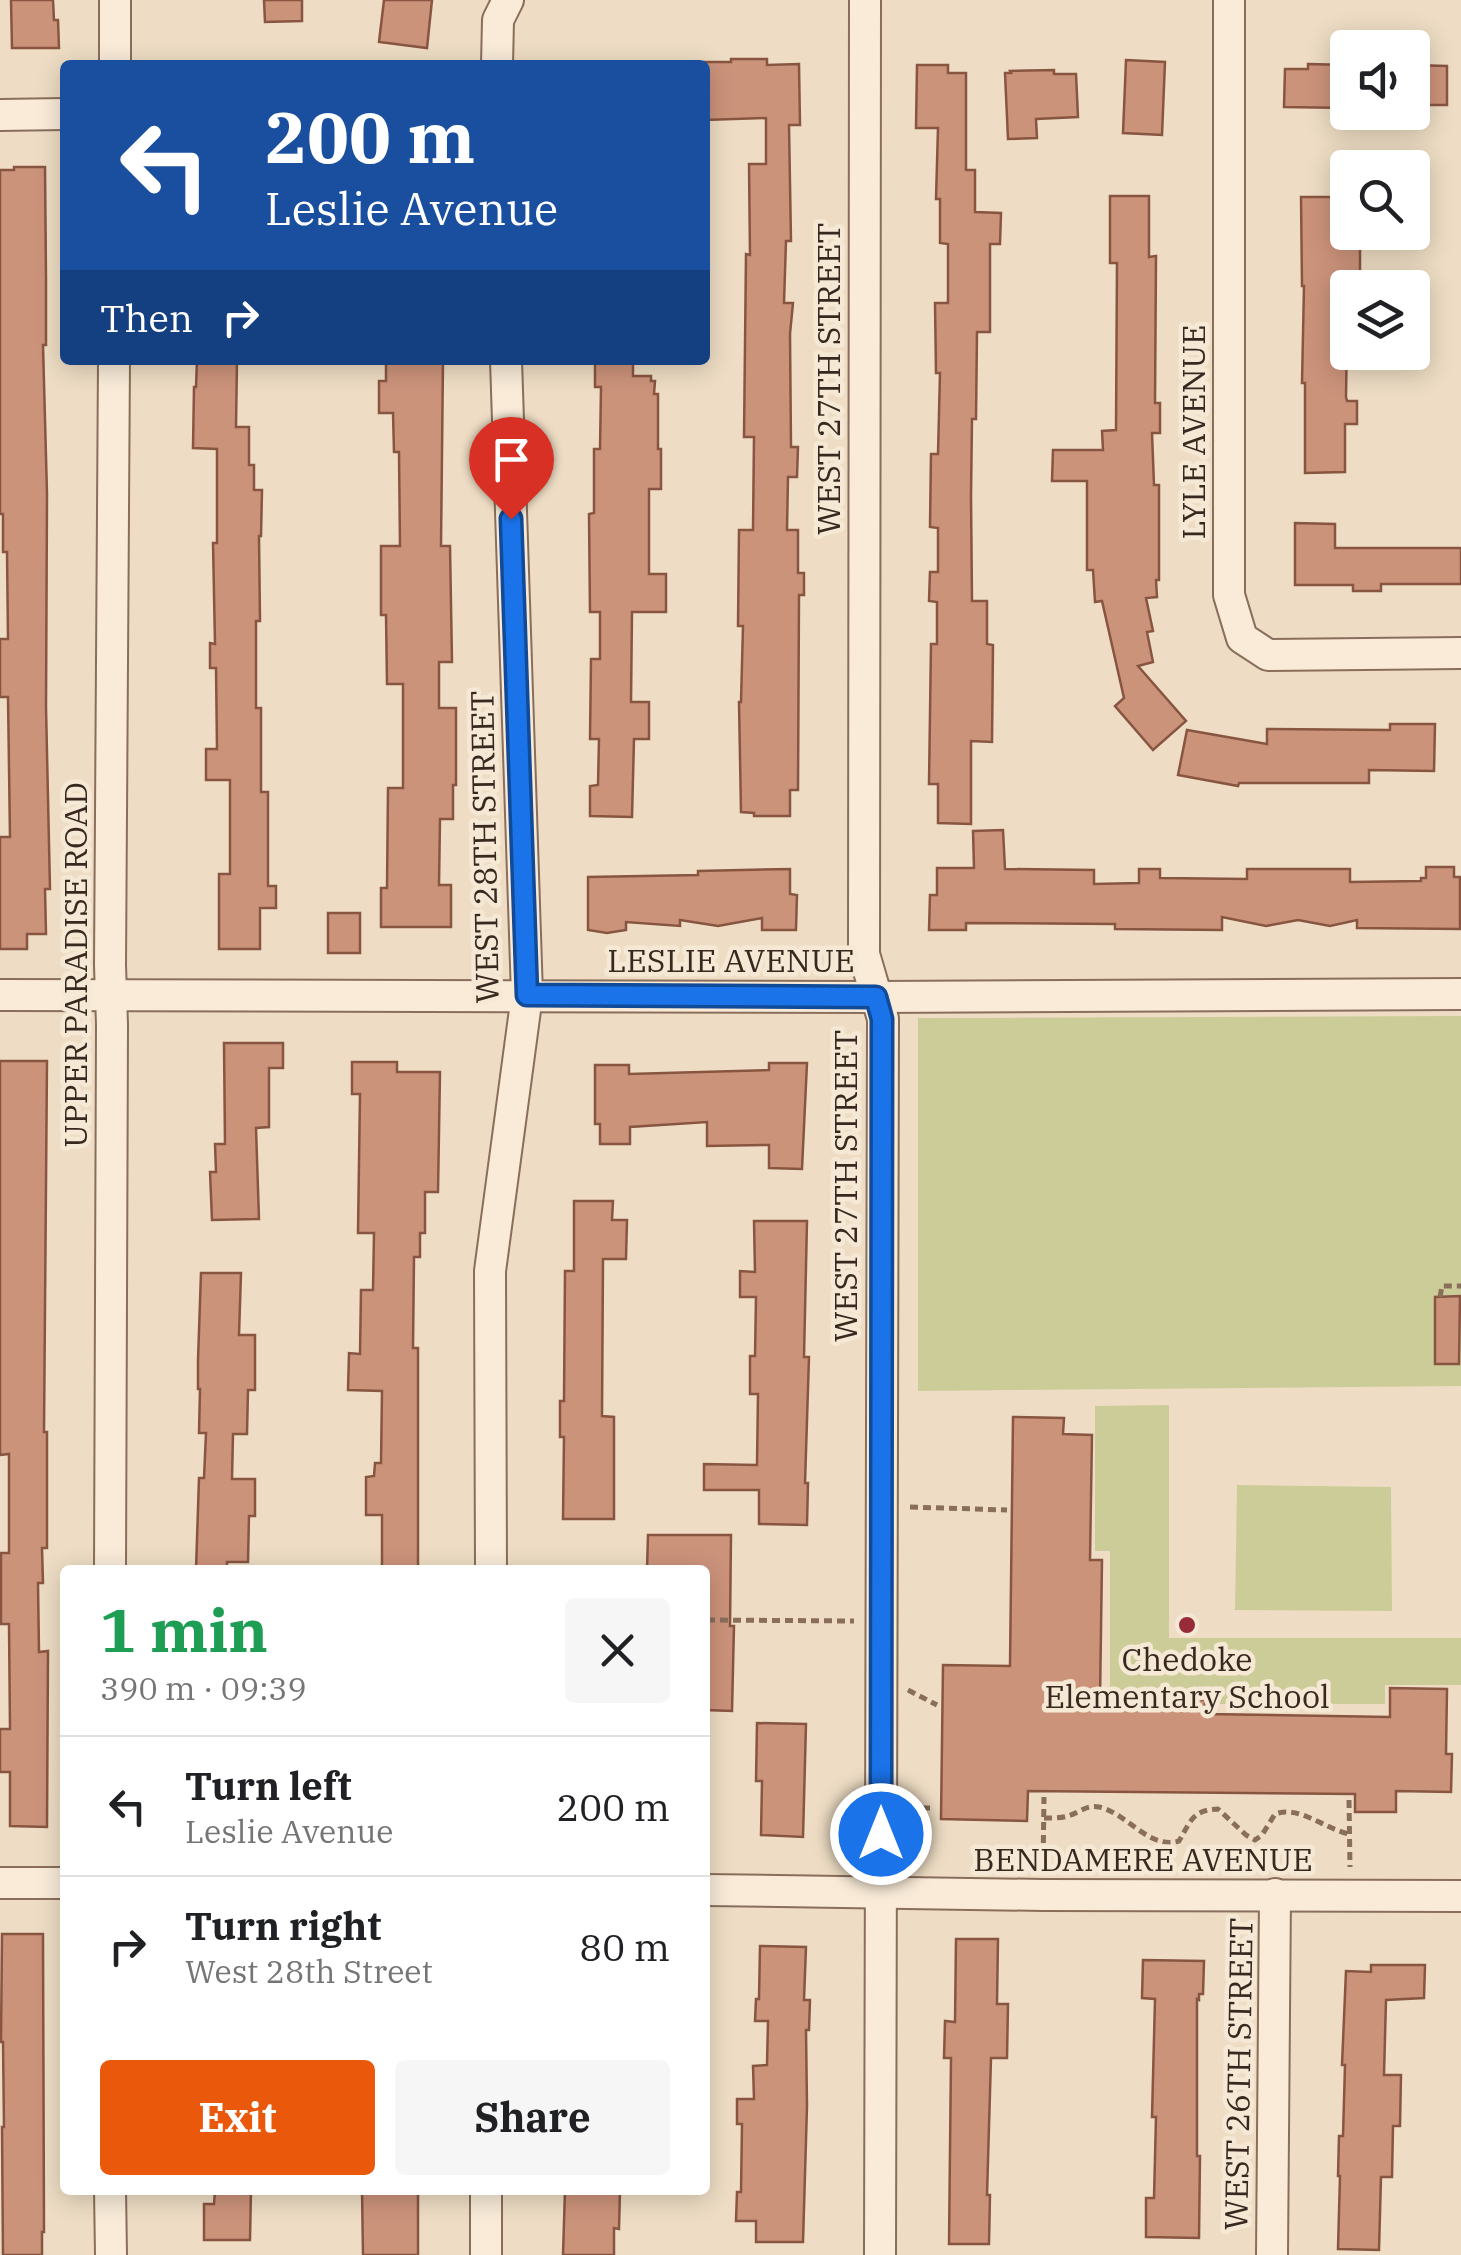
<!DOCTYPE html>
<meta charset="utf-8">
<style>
:root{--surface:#fff;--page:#f6f6f6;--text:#202124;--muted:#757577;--line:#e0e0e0;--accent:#ea580c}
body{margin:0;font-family:"IBM Plex Serif",serif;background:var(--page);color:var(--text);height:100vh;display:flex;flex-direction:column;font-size:38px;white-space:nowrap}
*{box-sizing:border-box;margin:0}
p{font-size:32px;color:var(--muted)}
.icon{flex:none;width:55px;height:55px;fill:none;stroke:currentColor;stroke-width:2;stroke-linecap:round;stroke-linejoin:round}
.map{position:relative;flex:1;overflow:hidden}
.drawer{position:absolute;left:60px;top:1565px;width:650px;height:630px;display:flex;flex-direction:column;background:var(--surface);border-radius:10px;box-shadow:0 5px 25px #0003}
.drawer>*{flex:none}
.hud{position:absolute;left:60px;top:60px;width:650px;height:305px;border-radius:10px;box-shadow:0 5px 25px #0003;background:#1a4fa0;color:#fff;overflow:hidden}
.controls{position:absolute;left:1330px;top:30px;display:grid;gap:20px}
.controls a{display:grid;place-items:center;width:100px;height:100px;border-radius:10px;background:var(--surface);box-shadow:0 5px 25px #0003;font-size:50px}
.pin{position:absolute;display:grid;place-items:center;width:85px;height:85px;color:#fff;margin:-102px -42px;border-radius:50% 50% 50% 0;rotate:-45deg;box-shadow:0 0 10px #0007}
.pin .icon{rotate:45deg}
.me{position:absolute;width:110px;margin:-55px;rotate:0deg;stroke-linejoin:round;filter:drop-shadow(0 0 8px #0008)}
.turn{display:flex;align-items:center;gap:35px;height:210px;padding:0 40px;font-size:45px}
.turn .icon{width:130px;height:130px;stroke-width:2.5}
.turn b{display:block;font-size:70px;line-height:85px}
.then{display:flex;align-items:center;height:95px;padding:0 40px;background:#0003;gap:20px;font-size:38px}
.round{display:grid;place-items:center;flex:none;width:105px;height:105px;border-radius:10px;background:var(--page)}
.headline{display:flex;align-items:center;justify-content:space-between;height:170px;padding:0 40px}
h1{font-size:60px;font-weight:700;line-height:75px;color:#1e9e55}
.primary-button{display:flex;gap:20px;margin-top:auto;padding:20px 40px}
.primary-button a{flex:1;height:115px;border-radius:10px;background:var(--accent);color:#fff;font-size:40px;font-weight:700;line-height:115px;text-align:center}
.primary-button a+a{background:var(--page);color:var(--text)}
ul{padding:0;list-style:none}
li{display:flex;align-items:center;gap:30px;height:140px;padding:0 40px;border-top:2px solid var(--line)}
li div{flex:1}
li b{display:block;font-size:38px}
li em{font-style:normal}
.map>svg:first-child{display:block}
.green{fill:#cccc98}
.building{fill:#cc937b;stroke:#885541;stroke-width:2.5}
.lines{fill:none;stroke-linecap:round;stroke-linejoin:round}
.minor-casing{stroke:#896e5b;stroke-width:34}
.path{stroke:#896e5b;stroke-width:5;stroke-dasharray:8 5;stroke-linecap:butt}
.minor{stroke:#f9ebd8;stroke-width:30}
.route-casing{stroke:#114b97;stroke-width:25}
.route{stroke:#1a73e8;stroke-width:18}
.poi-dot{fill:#972b38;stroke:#f5e8d4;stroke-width:4}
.labels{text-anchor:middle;stroke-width:9;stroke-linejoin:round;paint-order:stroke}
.street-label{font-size:32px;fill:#39281f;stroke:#f5e8d4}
.poi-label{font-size:32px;fill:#39281f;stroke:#f5e8d4}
</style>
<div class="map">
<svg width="1461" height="2255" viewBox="0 0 1461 2255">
<rect width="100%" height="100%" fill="#eeddc4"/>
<!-- green -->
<g class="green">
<polygon points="1461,1016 1461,1386 918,1391 918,1018"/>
<polygon points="1169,1405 1169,1638 1461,1638 1461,1685 1385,1685 1385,1704 1214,1704 1213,1690 1110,1690 1110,1551 1095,1551 1095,1406"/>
<polygon points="1237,1485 1391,1487 1392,1611 1235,1610"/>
</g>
<!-- building -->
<g class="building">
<polygon points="11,0 53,0 54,20 58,20 59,48 12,48"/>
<polygon points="264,0 302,0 302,21 265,22"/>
<polygon points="384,0 432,0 427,48 379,42"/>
<polygon points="731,59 767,59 767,65 799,64 800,125 789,125 791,241 786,241 784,303 793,303 790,334 791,447 798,447 797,477 788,477 787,530 798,530 798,573 804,573 804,595 799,595 798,790 790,790 790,816 754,816 754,813 741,812 739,702 741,702 743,626 738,626 739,530 753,530 754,437 744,437 746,254 750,255 749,164 766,164 766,118 705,120 705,62 731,62"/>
<polygon points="1126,60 1165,62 1162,135 1123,133"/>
<polygon points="1308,64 1348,65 1348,108 1284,107 1285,69 1308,69"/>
<polygon points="917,65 948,65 948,73 966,73 966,170 975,170 975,212 1001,213 1000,244 990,244 990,332 977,332 976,419 972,419 971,496 972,601 987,601 987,644 993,645 992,742 971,741 971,824 938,823 938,784 929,784 931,644 937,644 937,602 929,601 930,572 938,572 938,528 930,527 931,454 938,454 940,373 936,373 935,303 948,303 948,244 940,243 940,199 936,199 938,128 916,128"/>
<polygon points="1412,65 1447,66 1447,105 1412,105"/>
<polygon points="1054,70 1054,74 1076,74 1078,117 1036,119 1037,138 1008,139 1005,73 1011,73 1010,71"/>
<polygon points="14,167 45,167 46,278 46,345 43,345 47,494 46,707 50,889 45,889 46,934 27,934 27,949 0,949 0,837 10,837 8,697 0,697 0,639 8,639 7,552 3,552 3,514 0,514 0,170 14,170"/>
<polygon points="1110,196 1149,196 1149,257 1156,256 1155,403 1160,403 1160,433 1152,433 1154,485 1159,485 1159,580 1156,580 1157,597 1146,598 1153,631 1147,632 1153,662 1138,666 1186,721 1153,750 1115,706 1124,698 1102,601 1095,602 1093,570 1087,570 1087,481 1052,481 1053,450 1103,450 1102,431 1116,430 1117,263 1110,263"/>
<polygon points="1301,197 1344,197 1345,244 1360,244 1360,275 1348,275 1346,397 1347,401 1357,401 1357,424 1345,424 1345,472 1305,473 1305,383 1302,383 1304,286 1302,286"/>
<polygon points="197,360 237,360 236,427 249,427 249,465 254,465 254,490 262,490 261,536 259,536 260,621 256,621 256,708 261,708 261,792 268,792 268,886 276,886 276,908 260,908 260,949 219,949 219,874 230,874 230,780 206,780 206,749 217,749 216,668 210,668 210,643 215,644 213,543 217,543 217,449 193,448 194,387 196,387"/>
<polygon points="386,360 443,360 441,546 450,546 452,662 439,662 439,708 456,708 456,785 453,785 453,819 440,819 439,885 451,885 451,927 381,927 381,888 387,888 388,788 403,788 403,684 387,684 386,615 381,615 381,546 400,546 399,452 394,452 393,413 379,413 379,381 386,381"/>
<polygon points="595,360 633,360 633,376 651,376 651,381 655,381 654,394 658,394 658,449 661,449 661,489 649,489 649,574 666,574 666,612 632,612 631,702 649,702 649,739 634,739 632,817 590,816 590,786 598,785 599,739 590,739 591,659 600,659 600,612 590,612 589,514 594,513 594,449 600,449 601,387 595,387"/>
<polygon points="1295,523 1335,524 1335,548 1461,548 1461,584 1381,584 1381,591 1353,591 1353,585 1295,585"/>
<polygon points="1390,724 1435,724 1434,771 1369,770 1369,783 1239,783 1238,786 1178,775 1187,730 1267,744 1267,729 1390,730"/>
<polygon points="1003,830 1005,869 1094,870 1094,884 1139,883 1139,869 1160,869 1160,878 1247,879 1247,869 1350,869 1350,882 1421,881 1421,878 1426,878 1426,867 1454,867 1454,877 1460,877 1460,929 1357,928 1357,920 1330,926 1298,920 1266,926 1222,917 1222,930 1115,929 1115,924 966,923 966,930 929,930 930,895 937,895 937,868 974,868 973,831"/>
<polygon points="790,869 790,894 797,895 796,930 762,930 762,918 718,926 680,920 680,926 626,922 626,930 607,933 588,930 588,877 698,875 698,871"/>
<rect x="328" y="913" width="32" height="40"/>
<polygon points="224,1043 283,1043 283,1068 269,1068 269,1127 256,1128 259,1219 212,1220 210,1172 216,1172 215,1144 225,1144"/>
<polygon points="0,1061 47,1061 44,1432 47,1432 47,1548 42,1548 43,1583 38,1583 39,1652 48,1651 47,1827 10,1826 10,1772 0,1772 0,1729 10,1729 9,1624 1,1624 1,1553 9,1553 9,1454 0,1455"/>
<polygon points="352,1062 397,1062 397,1072 440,1072 438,1192 425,1192 425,1233 420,1233 420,1257 414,1257 413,1348 418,1348 418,1570 382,1570 382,1515 366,1515 366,1477 374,1476 375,1463 381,1463 382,1391 348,1390 349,1353 360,1354 361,1290 373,1290 374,1233 358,1233 360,1094 352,1094"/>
<polygon points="769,1063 807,1063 802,1169 769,1168 769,1145 707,1146 707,1122 630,1127 630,1144 600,1144 600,1124 595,1124 595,1065 629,1065 629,1074 769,1070"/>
<polygon points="574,1201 613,1201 612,1220 627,1220 626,1259 603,1259 602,1416 614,1417 614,1519 563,1519 564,1437 560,1437 560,1401 564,1401 565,1271 574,1271"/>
<polygon points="754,1221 807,1221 804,1357 809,1357 805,1483 808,1483 807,1525 759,1524 759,1490 704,1490 704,1464 757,1465 758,1394 750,1394 750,1356 755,1356 756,1297 740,1297 740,1271 755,1272"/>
<polygon points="201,1273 241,1273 239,1335 255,1335 255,1390 248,1390 247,1434 233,1434 232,1479 255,1479 255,1516 249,1516 248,1562 227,1562 227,1570 196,1570 199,1478 204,1478 206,1433 199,1433 200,1389 198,1389 198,1360"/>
<polygon points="1460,1296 1459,1364 1435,1364 1435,1297"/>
<polygon points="1013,1417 1064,1418 1063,1434 1092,1435 1090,1560 1102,1560 1100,1699 1205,1700 1205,1714 1390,1717 1390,1688 1447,1689 1446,1754 1452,1754 1451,1792 1396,1791 1396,1812 1355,1812 1355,1794 1028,1791 1027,1821 941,1819 943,1665 1010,1666"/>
<polygon points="648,1535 731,1535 730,1626 734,1626 732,1711 705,1710 705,1570 647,1570"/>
<polygon points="757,1723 806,1724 803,1837 761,1835 762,1781 756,1781"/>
<polygon points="2,1934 43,1934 44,2232 42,2232 42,2255 3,2255 2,2127 4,2127 3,2042 1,2042"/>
<polygon points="956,1939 998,1939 997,2004 1008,2004 1007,2058 991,2058 987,2195 990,2195 989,2244 949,2244 951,2058 944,2058 945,2021 955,2022"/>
<polygon points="760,1946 806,1947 804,2000 810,2000 809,2030 806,2030 807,2106 803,2242 756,2242 756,2221 736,2221 737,2192 741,2192 742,2124 737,2124 737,2099 754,2099 753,2066 767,2065 768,2021 755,2021 756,1999 759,1999"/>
<polygon points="1143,1960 1204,1961 1203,1994 1199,1994 1199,2000 1197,1999 1197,2156 1200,2156 1199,2238 1146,2237 1146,2198 1154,2198 1156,2117 1152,2117 1155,1999 1142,1998"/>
<polygon points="1371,1965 1425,1965 1424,1998 1386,2000 1384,2075 1401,2075 1400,2126 1393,2126 1392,2177 1381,2177 1379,2250 1338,2249 1340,2176 1338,2176 1339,2136 1343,2136 1345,2065 1342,2065 1346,1971 1371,1972"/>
<polygon points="215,2190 251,2190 250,2240 204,2240 204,2204 214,2204"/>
<polygon points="362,2190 418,2190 418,2255 363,2255"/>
<polygon points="565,2190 620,2190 619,2229 614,2228 614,2255 563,2255"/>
</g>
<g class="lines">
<defs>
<g id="minor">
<polyline points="115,0 115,65"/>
<polyline points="865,0 864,954 883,1019 880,2255"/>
<polyline points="1229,0 1229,595 1242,638 1268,655 1461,653"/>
<polyline points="497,65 498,20 508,0"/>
<polyline points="0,115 65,114"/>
<polyline points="0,995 876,997 1461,994"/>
<polyline points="110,1570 112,1025 110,965 114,360"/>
<polyline points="491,1570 490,1271 527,995 506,360"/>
<polyline points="0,1883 65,1883"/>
<polyline points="705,1890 1043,1895 1461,1896"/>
<polyline points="110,2190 111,2255"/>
<polyline points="486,2255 486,2190"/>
<polyline points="1272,2255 1275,1894"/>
</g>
</defs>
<!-- minor casing -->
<use href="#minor" class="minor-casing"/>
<!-- path -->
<g class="path">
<polyline points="1440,1297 1442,1286 1461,1286"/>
<polyline points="910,1507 1007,1510"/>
<polyline points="707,1620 854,1621"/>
<polyline points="908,1690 937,1705"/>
<polyline points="1349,1800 1350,1867"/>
<polyline points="909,1808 931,1808"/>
<path d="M 1044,1818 C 1052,1818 1061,1818 1068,1816 C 1079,1813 1087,1804 1099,1807 C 1127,1813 1149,1850 1179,1841 C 1191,1821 1192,1810 1218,1809 L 1246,1835 L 1255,1840 L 1262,1835 L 1275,1814 C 1299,1805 1325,1829 1349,1834"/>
<polyline points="1043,1869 1044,1797"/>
</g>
<!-- minor -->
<use href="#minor" class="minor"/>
</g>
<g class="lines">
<defs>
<polyline id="route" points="511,519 527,995 876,997 882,1019 881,1834"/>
</defs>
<!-- route casing -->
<use href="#route" class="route-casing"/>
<!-- route -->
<use href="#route" class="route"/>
</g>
<!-- markers -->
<circle class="poi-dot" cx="1187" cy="1625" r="10"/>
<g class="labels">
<!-- street labels -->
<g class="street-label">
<text transform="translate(829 379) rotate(-90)" y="11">WEST 27TH STREET</text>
<text transform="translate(1194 432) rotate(-90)" y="11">LYLE AVENUE</text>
<text transform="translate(485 847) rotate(-91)" y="11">WEST 28TH STREET</text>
<text x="731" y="972">LESLIE AVENUE</text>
<text transform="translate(76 965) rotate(-90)" y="11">UPPER PARADISE ROAD</text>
<text transform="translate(846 1186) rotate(-90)" y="11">WEST 27TH STREET</text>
<text x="1143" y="1871">BENDAMERE AVENUE</text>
<text transform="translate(1239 2074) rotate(-89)" y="11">WEST 26TH STREET</text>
</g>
<!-- poi labels -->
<g class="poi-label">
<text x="1187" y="1671">Chedoke<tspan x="1187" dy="37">Elementary School</tspan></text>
</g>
</g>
</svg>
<div class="controls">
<a><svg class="icon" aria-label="sound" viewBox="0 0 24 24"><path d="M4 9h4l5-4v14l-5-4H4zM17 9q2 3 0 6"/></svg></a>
<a><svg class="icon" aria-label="search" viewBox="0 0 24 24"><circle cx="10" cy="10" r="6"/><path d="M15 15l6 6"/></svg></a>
<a><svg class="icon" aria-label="layers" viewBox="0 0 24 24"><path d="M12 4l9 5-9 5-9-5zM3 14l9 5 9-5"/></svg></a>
</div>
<div class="pin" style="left:511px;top:519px;background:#d93025"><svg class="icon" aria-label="arrive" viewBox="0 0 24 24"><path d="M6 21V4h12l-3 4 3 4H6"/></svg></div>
<svg class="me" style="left:881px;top:1834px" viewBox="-20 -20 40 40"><circle r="17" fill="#1a73e8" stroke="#fff" stroke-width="3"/><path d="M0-11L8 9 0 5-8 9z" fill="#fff"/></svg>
<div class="hud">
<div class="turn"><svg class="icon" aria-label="left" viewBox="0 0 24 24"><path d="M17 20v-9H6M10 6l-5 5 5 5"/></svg><div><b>200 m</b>Leslie Avenue</div></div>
<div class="then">Then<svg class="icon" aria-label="right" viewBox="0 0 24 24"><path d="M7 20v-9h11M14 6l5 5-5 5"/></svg></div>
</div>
<section class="drawer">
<div class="headline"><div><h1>1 min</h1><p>390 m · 09:39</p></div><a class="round"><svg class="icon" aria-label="close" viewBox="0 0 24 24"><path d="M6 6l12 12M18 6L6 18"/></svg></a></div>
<ul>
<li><svg class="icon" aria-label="left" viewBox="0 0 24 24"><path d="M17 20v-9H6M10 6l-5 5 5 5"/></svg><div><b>Turn left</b><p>Leslie Avenue</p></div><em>200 m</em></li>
<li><svg class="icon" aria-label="right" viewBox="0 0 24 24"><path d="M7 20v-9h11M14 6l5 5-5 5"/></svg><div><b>Turn right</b><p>West 28th Street</p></div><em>80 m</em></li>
</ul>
<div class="primary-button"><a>Exit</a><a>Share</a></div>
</section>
</div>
